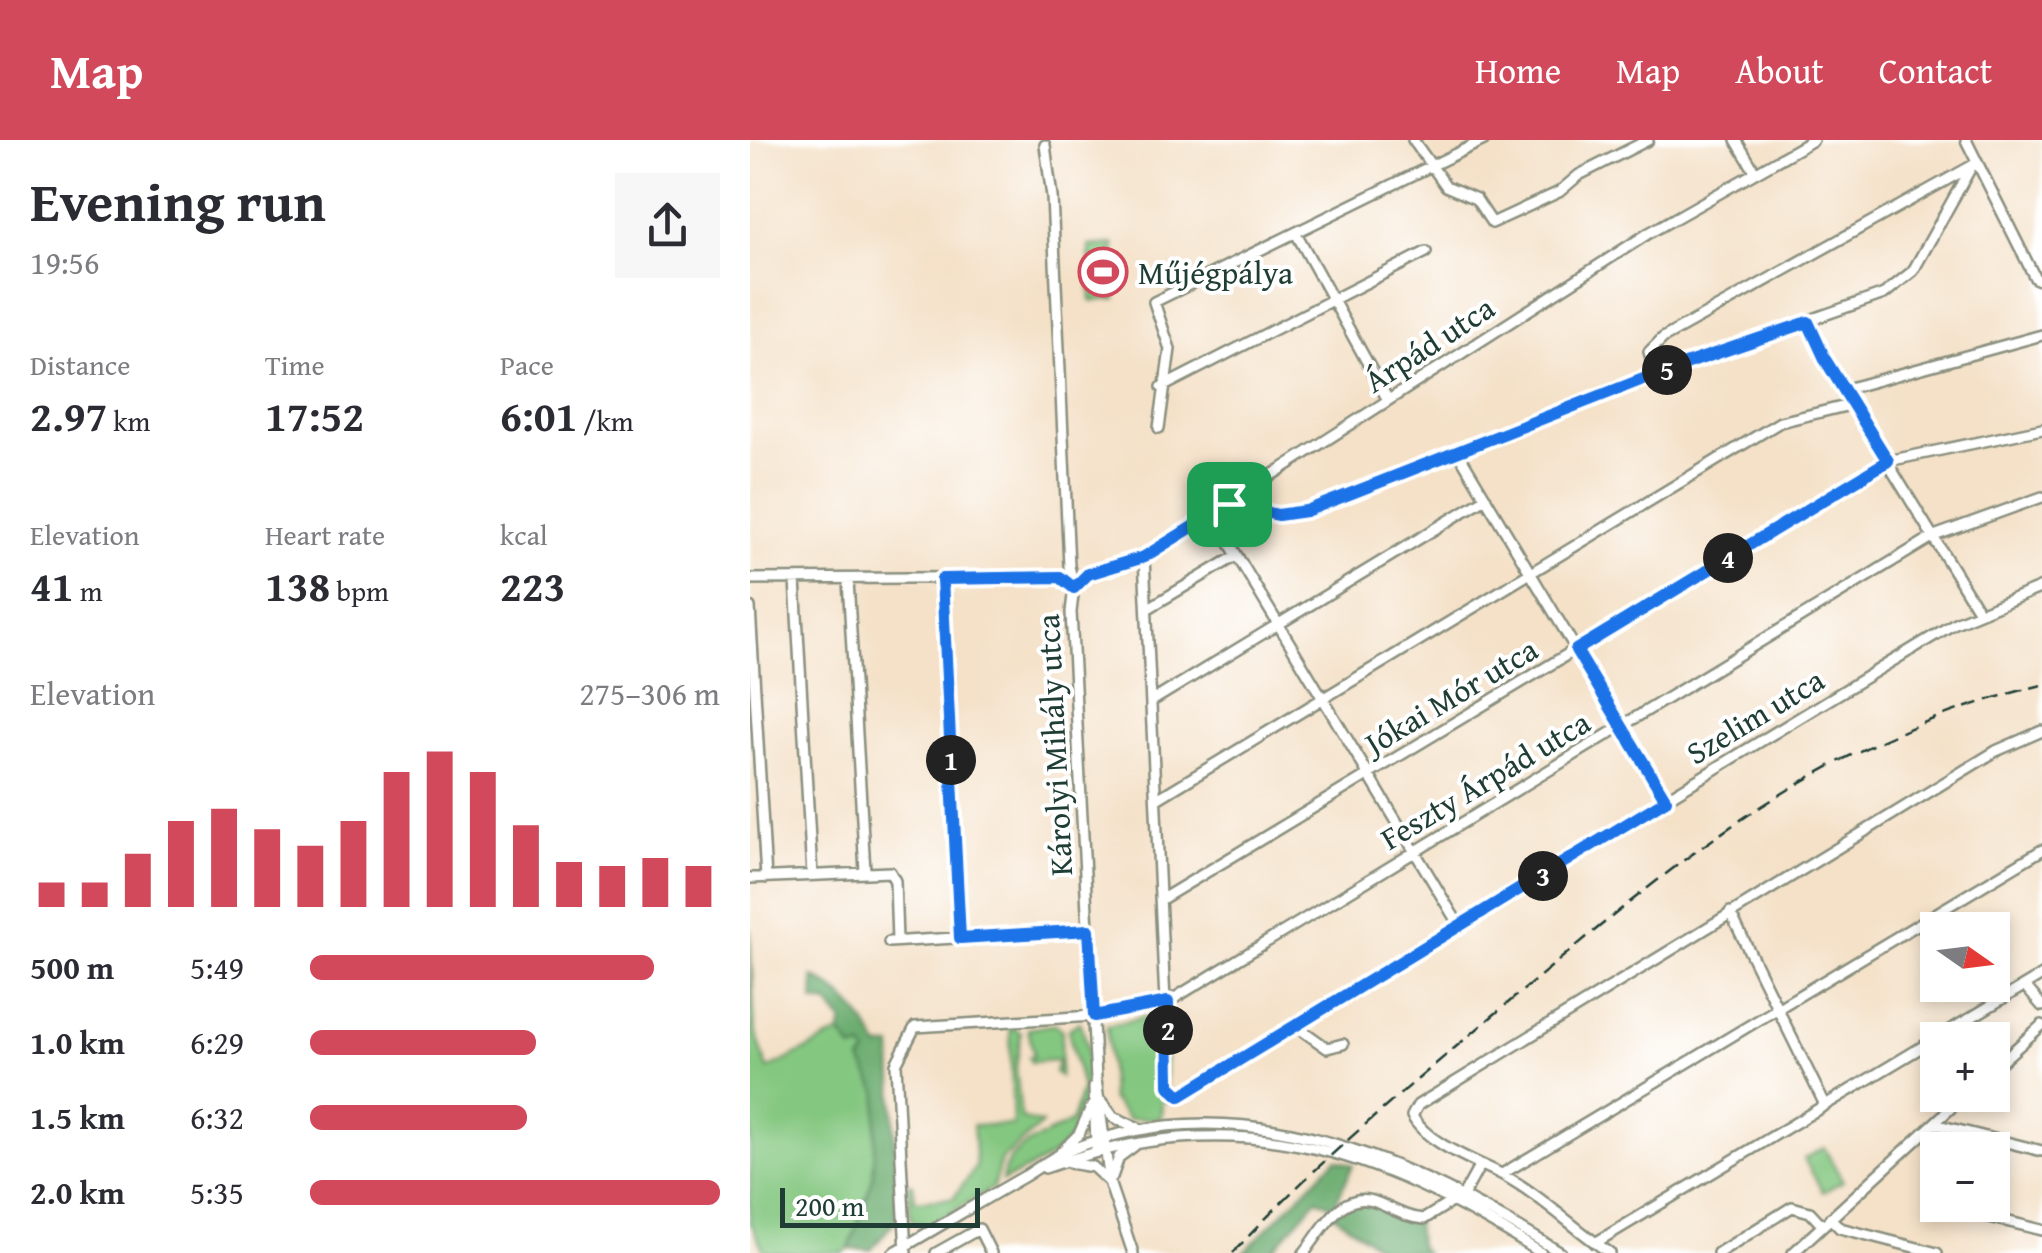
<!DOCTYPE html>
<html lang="en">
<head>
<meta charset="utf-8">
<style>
  :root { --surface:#fff; --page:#f7f7f7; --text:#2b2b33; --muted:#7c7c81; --accent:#d1495b }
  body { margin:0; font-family:"Gentium Book Plus",serif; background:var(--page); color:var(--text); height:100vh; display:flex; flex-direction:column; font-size:38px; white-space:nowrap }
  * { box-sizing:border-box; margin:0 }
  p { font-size:32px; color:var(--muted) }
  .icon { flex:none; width:55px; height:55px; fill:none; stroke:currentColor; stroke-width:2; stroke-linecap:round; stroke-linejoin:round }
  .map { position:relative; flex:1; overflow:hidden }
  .panel { display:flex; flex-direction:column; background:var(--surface); width:750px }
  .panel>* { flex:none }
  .needle { width:65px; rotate:104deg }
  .controls { position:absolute; left:1170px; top:772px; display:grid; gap:20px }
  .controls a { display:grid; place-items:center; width:90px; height:90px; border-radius:0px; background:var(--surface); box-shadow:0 5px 15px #0003; font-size:50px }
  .scale { position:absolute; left:30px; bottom:25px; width:200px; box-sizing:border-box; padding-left:10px; border:5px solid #1f3d34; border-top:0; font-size:28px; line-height:35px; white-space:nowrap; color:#1f3d34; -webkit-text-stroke:8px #fff; paint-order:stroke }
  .pin { position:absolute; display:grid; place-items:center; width:85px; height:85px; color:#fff; margin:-42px; border-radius:20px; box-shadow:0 5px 15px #0006 }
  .km { position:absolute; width:50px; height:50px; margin:-25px; border-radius:50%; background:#222; color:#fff; font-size:28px; line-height:50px; text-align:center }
  .round { display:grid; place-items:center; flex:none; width:105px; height:105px; border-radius:0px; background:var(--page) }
  .head { display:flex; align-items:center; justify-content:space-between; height:170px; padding:0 30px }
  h1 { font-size:55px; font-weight:800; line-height:75px }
  .stats { display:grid; grid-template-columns:repeat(3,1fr); gap:15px; height:170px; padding:10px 30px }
  .stats div { display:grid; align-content:center }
  .stats b { font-size:42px; font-weight:800 }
  .stats small { font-size:28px; font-weight:400 }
  .stats p { font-size:28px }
  .chart { height:280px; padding:20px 30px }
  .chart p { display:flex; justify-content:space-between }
  .chart svg { width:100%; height:180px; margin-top:10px; stroke:var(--accent); stroke-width:6 }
  ul { padding:0 30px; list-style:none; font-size:32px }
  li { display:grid; grid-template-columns:160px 120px 1fr; align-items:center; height:75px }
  li i { height:25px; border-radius:12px; background:var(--accent) }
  header { display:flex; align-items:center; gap:60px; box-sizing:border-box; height:140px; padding:0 50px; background:var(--accent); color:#fff }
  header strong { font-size:48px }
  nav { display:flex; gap:55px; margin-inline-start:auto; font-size:35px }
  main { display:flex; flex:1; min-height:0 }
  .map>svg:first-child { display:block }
  .green { fill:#84c780; stroke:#52825a; stroke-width:2.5 }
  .forest { fill:#6bac6e; stroke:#457451; stroke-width:2.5 }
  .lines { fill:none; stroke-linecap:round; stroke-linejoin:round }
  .minor-casing { stroke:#8a8f7e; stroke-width:14 }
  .minor { stroke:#fff; stroke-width:9 }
  .rail { stroke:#1f3d34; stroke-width:2.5; stroke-dasharray:15 8; stroke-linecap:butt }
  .route-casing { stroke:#fff; stroke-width:20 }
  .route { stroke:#1a73e8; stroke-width:12 }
  .labels { text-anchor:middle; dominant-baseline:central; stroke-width:8; stroke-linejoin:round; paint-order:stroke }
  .poi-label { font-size:32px; fill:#1f3d34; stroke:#fff; text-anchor:start }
  .street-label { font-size:32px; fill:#1f3d34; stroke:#fff }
</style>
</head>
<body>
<header>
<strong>Map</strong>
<nav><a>Home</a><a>Map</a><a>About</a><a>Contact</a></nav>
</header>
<main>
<section class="panel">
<div class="head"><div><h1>Evening run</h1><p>19:56</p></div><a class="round"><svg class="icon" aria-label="share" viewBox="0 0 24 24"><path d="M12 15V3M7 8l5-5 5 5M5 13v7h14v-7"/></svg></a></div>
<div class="stats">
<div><p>Distance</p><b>2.97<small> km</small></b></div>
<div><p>Time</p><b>17:52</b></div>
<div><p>Pace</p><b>6:01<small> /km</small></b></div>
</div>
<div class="stats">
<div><p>Elevation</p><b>41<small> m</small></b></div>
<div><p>Heart rate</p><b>138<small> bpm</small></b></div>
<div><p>kcal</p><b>223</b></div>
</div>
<div class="chart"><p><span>Elevation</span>275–306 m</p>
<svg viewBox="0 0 160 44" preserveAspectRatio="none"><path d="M5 44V38M15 44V38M25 44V31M35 44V23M45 44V20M55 44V25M65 44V29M75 44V23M85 44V11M95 44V6M105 44V11M115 44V24M125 44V33M135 44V34M145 44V32M155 44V34"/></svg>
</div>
<ul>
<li><b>500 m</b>5:49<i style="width:84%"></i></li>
<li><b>1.0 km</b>6:29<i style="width:55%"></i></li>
<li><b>1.5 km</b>6:32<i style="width:53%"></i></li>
<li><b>2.0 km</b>5:35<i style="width:100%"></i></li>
</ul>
</section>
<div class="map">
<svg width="1292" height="1113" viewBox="0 0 1292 1113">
  <rect width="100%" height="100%" fill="#fff"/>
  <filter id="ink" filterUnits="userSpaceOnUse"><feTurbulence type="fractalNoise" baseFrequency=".01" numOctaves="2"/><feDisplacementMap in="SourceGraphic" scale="20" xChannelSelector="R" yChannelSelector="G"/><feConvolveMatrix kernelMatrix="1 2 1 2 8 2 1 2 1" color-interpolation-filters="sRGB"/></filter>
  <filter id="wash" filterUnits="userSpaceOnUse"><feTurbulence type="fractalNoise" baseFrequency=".0048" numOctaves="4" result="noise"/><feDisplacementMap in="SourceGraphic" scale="40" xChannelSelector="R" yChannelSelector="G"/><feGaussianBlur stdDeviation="2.25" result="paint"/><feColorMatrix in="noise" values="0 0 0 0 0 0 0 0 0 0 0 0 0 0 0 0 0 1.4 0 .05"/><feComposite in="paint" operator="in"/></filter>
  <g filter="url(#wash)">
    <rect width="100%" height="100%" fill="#f4e1c8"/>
    <path class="green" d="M364,104L366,159L341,161L339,106Z
      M0,789L5,890L18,929L90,893L103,909L113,908L118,914L112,922C117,932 127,945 128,956C131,993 123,1089 94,1113H15L0,1082Z
      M408,874L410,893H415L416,959L412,960L411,978L378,979L361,959L357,886Z
      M329,882C338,899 339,915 338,935C333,1003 313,1014 252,1041C256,1003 297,998 322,981L332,948L318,890Z
      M306,884L312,891L310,936L305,932L309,920L281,922L279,917L284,916L278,889Z
      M260,885L271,893L266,928L271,978L292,984L251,1020L243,1048L176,1087L161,1080L158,1044H163L165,1061L203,1058L226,1027L223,985H263Z
      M1074,1008L1093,1041L1073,1052L1054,1019Z"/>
    <path class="forest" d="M63,837C91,849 117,879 128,907H142L147,1078L121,1110L99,1109L123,1038L128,953L111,921L117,914L113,908L103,910L90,893L93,882L78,864L64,861Z
      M586,1019L603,1025L584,1067L567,1059L520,1113H493Z
      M606,1059L666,1078L668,1105L675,1113H636L583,1074Z"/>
  </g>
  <g filter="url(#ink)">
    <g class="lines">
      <g class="minor-casing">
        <path id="minor" d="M663,0L696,46L726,59L742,83L809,52L829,35L898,0
          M986,0L1004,30
          M1216,0L1285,138L1292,141
          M295,5L302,57L319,426L324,447L321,472L346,939L360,1043
          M546,93L638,260
          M1058,182L1075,221L1228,470
          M906,234L899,212L913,198L1227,23
          M412,247L676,112
          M1096,249L1292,195
          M409,288L420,209L404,162L734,0
          M708,312L916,660
          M479,363L528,375L557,371L906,234L1134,154L1163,131L1220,29
          M462,374L710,787
          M394,417L419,946L426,957L1205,483L1292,447
          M0,439L310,437L322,445
          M191,439L209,798
          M45,440L62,735
          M98,440L115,731
          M324,447L337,435L394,417L899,93L1063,0
          M0,467L16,738
          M397,469L486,416
          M402,561L736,358
          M407,659L1030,282L1104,264
          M0,738L140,732L145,741L147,801
          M412,759L1138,321L1292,289
          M980,772L1074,963
          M139,802L339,790
          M1275,846L1292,866
          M546,886L577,908L593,904
          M1242,930L1292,885
          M344,947L346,1006
          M352,962L363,977L391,989
          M1184,984L1292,1011
          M311,1012L329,994L341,967
          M320,1023L343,1027L358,1041
          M295,1028C486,961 626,1007 791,1113
          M752,1034L1292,710
          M362,1037L369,1017L384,1006
          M358,1039L383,1113
          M1231,1075L1292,1090
          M1080,1078L1090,1088L1187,1113
          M845,1103L1292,835
          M143,1113C187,1088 231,1061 275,1036C288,1028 301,1018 315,1012C489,939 663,1021 811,1113
          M156,1113L146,924L165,887L359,875L418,862L1184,396L1292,357
          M186,1113L229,1089L241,1113
          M554,1113C573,1090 592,1047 628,1063C643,1069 657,1078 674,1079L714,1054L729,1027
          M860,1113C824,1089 791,1055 753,1035C726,1021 677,1004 662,976L668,965L1246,611L1292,591
          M968,1113L1042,1067L1060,1072L1072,1085
          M1043,1113L1215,955"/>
      </g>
      <use href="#minor" class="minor"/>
      <path class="rail" d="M483,1113C563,1025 655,950 746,873C924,724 1059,603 1292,545"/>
    </g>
  </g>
  <g class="lines" filter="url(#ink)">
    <g class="route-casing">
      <path id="route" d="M1058,182L1076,221L1138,321L826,510L916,660L430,956L419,946L418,862L344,876L339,790L210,798L192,439L310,437L324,448L338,434L394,417L479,364L528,375L556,371L906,234Z"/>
    </g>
    <use href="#route" class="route"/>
  </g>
  <defs>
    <g id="stadium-ring" transform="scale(2.5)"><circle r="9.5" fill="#fff" stroke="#d1495b" stroke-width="1.5"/><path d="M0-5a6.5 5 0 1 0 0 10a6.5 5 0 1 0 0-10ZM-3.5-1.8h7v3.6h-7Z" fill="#d1495b"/></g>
  </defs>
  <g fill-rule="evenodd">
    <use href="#stadium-ring" x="353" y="132"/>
  </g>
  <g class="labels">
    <g class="poi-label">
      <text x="388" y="132">Műjégpálya</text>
    </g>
    <g class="street-label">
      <text transform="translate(679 204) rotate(-33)">Árpád utca</text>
      <text transform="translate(701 556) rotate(-31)">Jókai Mór utca</text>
      <text transform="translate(1005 576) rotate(-31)">Szelim utca</text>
      <text transform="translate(304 605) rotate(-93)">Károlyi Mihály utca</text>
      <text transform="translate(735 640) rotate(-31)">Feszty Árpád utca</text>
    </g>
  </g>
</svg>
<div class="controls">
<a><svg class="needle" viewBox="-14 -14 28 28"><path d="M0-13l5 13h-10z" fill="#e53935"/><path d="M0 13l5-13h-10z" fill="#7c7c81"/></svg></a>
<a>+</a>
<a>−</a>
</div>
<div class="scale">200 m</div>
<div class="pin" style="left:479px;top:364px;background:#1e9e55"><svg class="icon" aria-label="arrive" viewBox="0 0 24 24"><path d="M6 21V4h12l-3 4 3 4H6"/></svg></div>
<b class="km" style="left:201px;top:620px">1</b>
<b class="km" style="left:418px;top:890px">2</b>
<b class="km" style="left:793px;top:736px">3</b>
<b class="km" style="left:978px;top:418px">4</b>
<b class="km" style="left:917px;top:230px">5</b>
</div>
</main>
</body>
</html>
